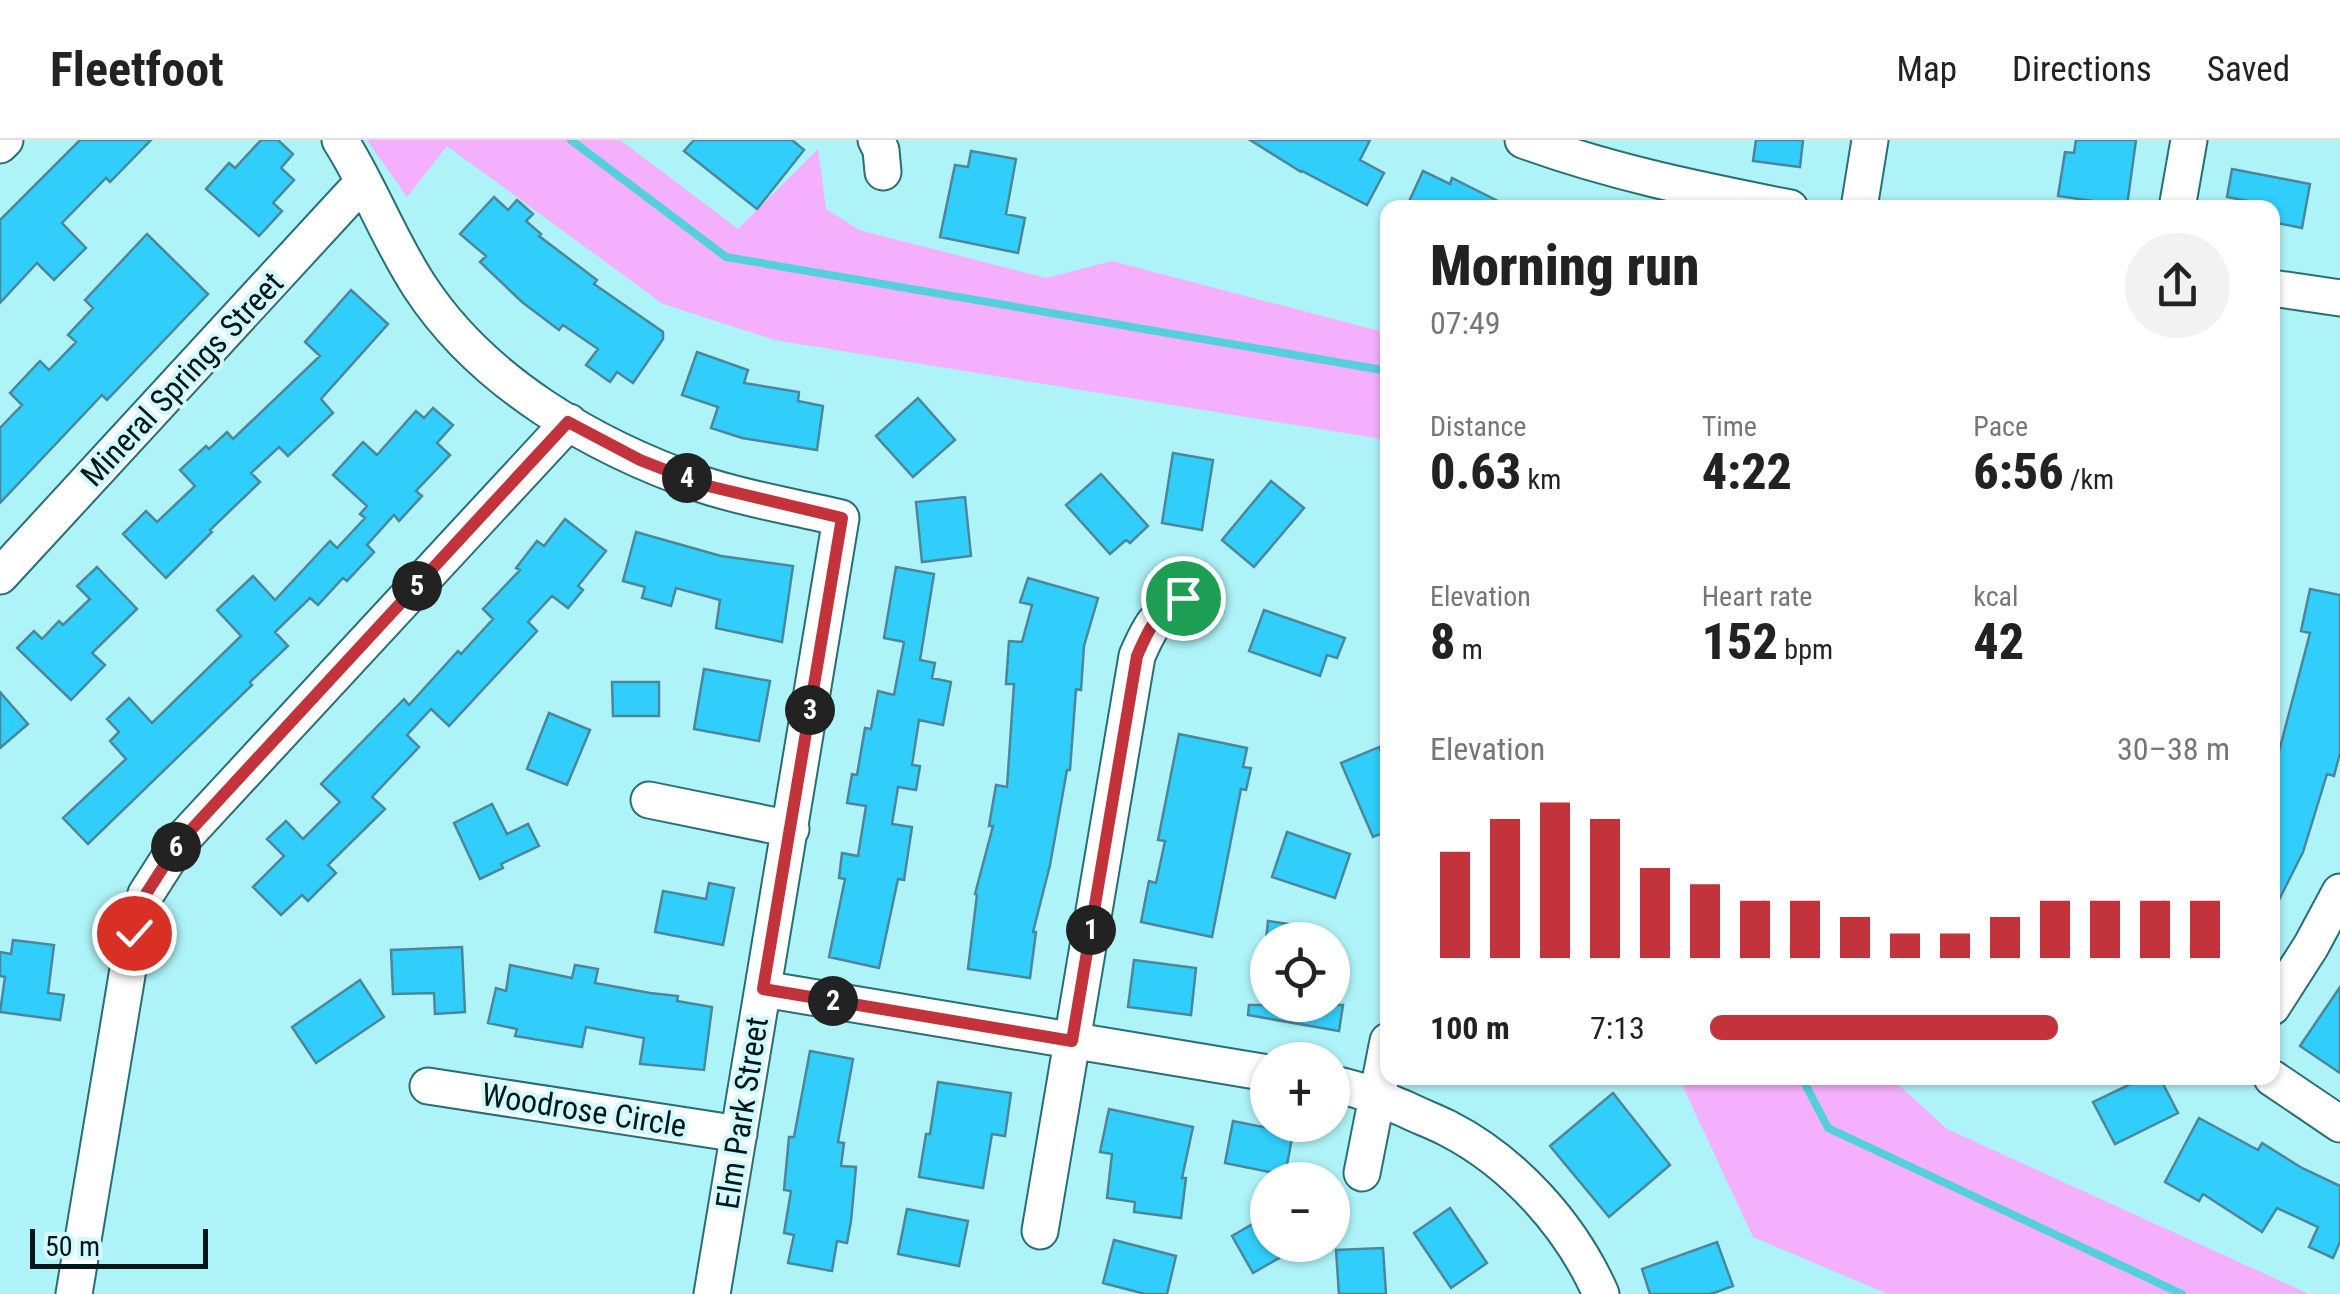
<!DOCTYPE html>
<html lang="en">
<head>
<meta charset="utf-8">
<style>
  :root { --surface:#fff; --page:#f2f2f2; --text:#222; --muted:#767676; --line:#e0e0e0; --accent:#c3333b }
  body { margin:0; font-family:"Roboto Condensed",sans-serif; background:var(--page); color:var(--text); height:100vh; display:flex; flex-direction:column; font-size:38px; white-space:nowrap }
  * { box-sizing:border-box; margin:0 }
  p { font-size:32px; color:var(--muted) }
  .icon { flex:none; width:55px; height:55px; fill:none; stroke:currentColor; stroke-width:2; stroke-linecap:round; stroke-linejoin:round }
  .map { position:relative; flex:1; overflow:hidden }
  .details { position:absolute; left:1380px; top:60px; width:900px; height:885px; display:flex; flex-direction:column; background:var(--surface); border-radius:20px; box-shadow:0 2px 8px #0004 }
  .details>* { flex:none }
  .fabs { position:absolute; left:1250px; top:782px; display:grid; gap:20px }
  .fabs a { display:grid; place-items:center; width:100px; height:100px; border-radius:50%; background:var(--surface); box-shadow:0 2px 8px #0004; font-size:50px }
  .scale { position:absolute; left:30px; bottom:25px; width:178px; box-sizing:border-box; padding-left:10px; border:5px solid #001618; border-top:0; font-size:28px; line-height:35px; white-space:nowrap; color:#001618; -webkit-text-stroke:8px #d2fafe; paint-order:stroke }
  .pin { position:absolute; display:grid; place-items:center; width:85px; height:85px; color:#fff; margin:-42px; border:5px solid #fff; border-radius:50%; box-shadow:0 2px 10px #0007 }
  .km { position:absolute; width:50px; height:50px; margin:-25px; border-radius:50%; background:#222; color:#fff; font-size:28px; line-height:50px; text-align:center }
  .round { display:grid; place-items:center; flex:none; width:105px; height:105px; border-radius:52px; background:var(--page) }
  .headline { display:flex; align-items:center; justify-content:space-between; height:170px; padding:0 50px }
  h1 { font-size:55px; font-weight:800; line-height:75px }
  .figures { display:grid; grid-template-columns:repeat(3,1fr); gap:15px; height:170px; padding:10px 50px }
  .figures div { display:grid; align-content:center }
  .figures b { font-size:50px; font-weight:800 }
  .figures small { font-size:28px; font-weight:400 }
  .figures p { font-size:28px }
  .chart { height:280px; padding:20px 50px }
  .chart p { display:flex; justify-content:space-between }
  .chart svg { width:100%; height:180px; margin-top:10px; stroke:var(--accent); stroke-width:6 }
  ul { padding:0 50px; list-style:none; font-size:32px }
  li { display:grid; grid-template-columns:160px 120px 1fr; align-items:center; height:75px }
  li i { height:25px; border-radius:12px; background:var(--accent) }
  header { display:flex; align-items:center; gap:60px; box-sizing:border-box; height:140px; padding:0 50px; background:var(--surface); border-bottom:2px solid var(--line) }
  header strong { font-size:48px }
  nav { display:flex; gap:55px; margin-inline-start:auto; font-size:35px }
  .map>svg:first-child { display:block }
  .green { fill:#f4b0fd }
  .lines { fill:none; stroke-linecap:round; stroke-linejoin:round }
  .stream { stroke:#54d0da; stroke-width:8 }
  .building { fill:#32cefb; stroke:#4c869b; stroke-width:2.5 }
  .minor-casing { stroke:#296e74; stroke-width:39 }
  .minor { stroke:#fff; stroke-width:35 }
  .route-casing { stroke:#fff; stroke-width:20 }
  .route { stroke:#c3333b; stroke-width:12 }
  .labels { text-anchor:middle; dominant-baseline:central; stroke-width:8; stroke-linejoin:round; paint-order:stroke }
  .street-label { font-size:32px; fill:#001618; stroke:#d2fafe }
</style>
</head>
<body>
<header>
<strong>Fleetfoot</strong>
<nav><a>Map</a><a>Directions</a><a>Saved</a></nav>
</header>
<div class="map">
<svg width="2340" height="1154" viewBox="0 0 2340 1154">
  <rect width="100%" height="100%" fill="#aef3f8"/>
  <path class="green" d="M367,0H620L738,89L818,9L826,69L859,90L1046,138L1112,121L1387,193V312L1381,299L775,200L663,164L447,6L407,57Z
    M1679,938H1891L1947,989L2309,1154H1888L1753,1097Z"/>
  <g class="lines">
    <path class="stream" d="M571,0L726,117L1388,231
      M1802,938L1828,988L2182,1154"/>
  </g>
  <path class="building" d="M80,0H151L110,42L106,38L62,83L86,108L54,140L37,123L0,163V80Z
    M261,0H278L293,14L281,28L294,40L273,63L282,71L259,96L206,49L229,23L235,28Z
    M694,0H792L804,10L757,69L684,11Z
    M1250,0H1370L1360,20L1384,33L1367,65L1302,31L1301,32Z
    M1756,0H1803L1800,27L1753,21Z
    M2076,0H2136L2127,66L2058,56L2065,12L2074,13Z
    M971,11L1016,19L1006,74L1025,78L1018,113L940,97L955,25L968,27Z
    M2232,29L2310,44L2302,88L2272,82V68H2247L2248,61L2227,57Z
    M1423,31L1450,44L1452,38L1512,68H1406Z
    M494,57L508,70L517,60L533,74L526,81L541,94L539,96L597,140L594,144L663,192V199L633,243L617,232L610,242L586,225L598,209L563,185L559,190L522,162L480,122L486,116L460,94Z
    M147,94L208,154L107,260L102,255L0,363V288L22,265L10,253L40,221L49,230L76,202L68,195L93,168L85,160Z
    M351,150L388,184L321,259L333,273L288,316L279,307L251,333L260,342L210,390L212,392L166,438L123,394L146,371L157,382L195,346L180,330L206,306L209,309L227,292L233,299L320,216L305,202Z
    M697,212L748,230L744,243L799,252L798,261L823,266L817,310L742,298L711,288L718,267L682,255Z
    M918,258L955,300L913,337L876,296Z
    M433,268L453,285L437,303L450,315L416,351L422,356L399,381L394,375L367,405L374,412L347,441L343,438L318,465L310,458L275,492L288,506L250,542L252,545L88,704L63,678L126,619L110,601L119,592L107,579L129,558L152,583L241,496L217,470L253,436L275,460L330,401L337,408L365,378L360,374L367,366L333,335L363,302L377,315L416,271L424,278Z
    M1173,313L1213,320L1202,390L1162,383Z
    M1101,334L1148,386L1130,403L1126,400L1110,414L1066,365Z
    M1271,341L1304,368L1254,427L1222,400Z
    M965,357L971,416L922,422L916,362Z
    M565,379L606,411L578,446L583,450L568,468L552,456L528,482L537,491L449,586L431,569L407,595L419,607L372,657L385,669L328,725L336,733L308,761L302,755L281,775L253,747L284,716L267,699L286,681L303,699L340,662L321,644L404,559L409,565L458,511L461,514L493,479L483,469L520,430L516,428L537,401L544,406Z
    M636,392L721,416L793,426L782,502L716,488L720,460L676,448L671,466L642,458L645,447L623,441Z
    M97,427L137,469L92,513L105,525L71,560L17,508L34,491L42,499L59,481L63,485L90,459L77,446Z
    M896,427L934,434L920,520L935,523L932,538L951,542L943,585L919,580L912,625L920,626L916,650L898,647L892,684L912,687L904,740L898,739L879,828L829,817L845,739L839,738L842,713L858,716L866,666L847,663L852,634L857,635L865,588L871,589L878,551L894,555L904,502L884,498Z
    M1028,438L1098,458L1084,506L1081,550L1076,549L1070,630H1067L1050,725L1033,792H1036L1030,838L968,829L977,755L975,754L993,686H989L996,645L1007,647L1014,544H1006L1009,501L1022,502L1032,465L1020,462Z
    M2310,449L2340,455V613L2334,636L2327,634L2303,712L2272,774V638L2310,493L2301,491Z
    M1264,470L1345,498L1337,518L1327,515L1320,536L1249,511Z
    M704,529L770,541L759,601L694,589Z
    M612,542H659V576H613Z
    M0,552L28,584L0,608Z
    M549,573L590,590L567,645L527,629Z
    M1179,594L1247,608L1243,627L1251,628L1246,650L1241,649L1212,797L1141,782L1149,741L1156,743L1165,701L1158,700Z
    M1379,607L1388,626V691L1373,697L1341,623Z
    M492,664L507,694L528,684L539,706L501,724L503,728L480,739L454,683Z
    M1287,692L1350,714L1335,758L1272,737Z
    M709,743L734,748L723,805L655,792L663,751L706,759Z
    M1268,781L1322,789V800H1266Z
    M13,800L54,805L48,853L64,855L60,880L0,872L5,837L0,836V812L11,814Z
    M462,807L465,872L435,874L434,853L393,854L391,810Z
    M1134,820L1196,828L1191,875L1128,867Z
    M510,825L572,838L575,825L598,829L595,843L650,853L678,856L677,861L712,867L704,930L640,924L644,898L586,887L582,907L515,896L517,889L488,883L496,848L506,851Z
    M360,840L384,877L316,923L292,887Z
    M2340,847V933L2300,906Z
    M1249,865H1343L1339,891L1248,875Z
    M810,911L853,919L838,1002L844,1003L841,1026L856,1027L851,1081L847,1103L837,1101L832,1131L788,1123L794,1095L784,1093L791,1051L784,1050L789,997H794Z
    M2143,938H2160L2178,973L2115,1004L2093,962Z
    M938,942L1011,953L1005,996L992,994L983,1048L919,1037L926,994H930Z
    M1613,953L1670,1025L1609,1077L1550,1006Z
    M1109,969L1193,987L1182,1038H1186L1181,1078L1134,1072L1135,1062L1107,1058L1112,1014L1100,1012Z
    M2199,978L2258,1010L2262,1003L2302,1028L2340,1046V1102L2333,1118L2309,1107L2318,1087L2277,1068L2262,1092L2203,1054L2199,1061L2165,1042Z
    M1233,981L1293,993L1285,1035L1225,1023Z
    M1450,1068L1487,1123L1451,1148L1414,1093Z
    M907,1069L968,1081L959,1126L898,1114Z
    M1268,1075V1105H1302L1253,1133L1232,1096Z
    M1114,1100L1176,1116L1167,1154H1145L1103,1143Z
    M1717,1102L1733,1146L1711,1154H1650L1642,1129Z
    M1383,1108L1386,1154H1339L1336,1110Z"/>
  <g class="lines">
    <g class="minor-casing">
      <path id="minor" d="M340,0C370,47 389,100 420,147C483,243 594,307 701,344C744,359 796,367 841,378L712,1154
        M876,0L881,10L883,32
        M1523,0C1610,32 1699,50 1790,68
        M0,5L5,0
        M1859,68L1870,0
        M2177,68L2189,0
        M2272,148L2340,158
        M0,436L363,42
        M649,660L791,689
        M763,849L1268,933
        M2272,867L2311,806L2340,752
        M2272,938L2340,984
        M1332,944C1358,948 1381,959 1405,969C1419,976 1433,981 1447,988C1514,1022 1571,1086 1601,1154
        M428,946L739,994
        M1362,1033L1388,901
        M1040,1091L1137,516C1150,486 1155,477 1183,458
        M74,1154L134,793L146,754L178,704L569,282"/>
    </g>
    <use href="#minor" class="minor"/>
  </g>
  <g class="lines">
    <g class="route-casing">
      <path id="route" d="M134,793L146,754L178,704L568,282L640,320L704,345L842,378L763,849L1072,901L1137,516C1150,486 1154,477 1183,458"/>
    </g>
    <use href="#route" class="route"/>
  </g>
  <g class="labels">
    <g class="street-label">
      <text transform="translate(182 239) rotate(-47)">Mineral Springs Street</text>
      <text transform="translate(584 970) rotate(9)">Woodrose Circle</text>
      <text transform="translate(742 973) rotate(-81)">Elm Park Street</text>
    </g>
  </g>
</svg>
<div class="fabs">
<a><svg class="icon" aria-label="locate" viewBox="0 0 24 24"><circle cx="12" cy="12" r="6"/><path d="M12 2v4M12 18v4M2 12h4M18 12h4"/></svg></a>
<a>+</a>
<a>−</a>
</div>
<div class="scale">50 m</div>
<div class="pin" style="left:1183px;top:458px;background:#1e9e55"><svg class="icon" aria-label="arrive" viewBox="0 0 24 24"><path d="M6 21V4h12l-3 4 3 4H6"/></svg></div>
<div class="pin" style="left:134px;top:793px;background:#d93025"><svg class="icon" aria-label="check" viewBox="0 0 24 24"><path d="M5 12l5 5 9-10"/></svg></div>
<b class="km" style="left:1091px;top:790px">1</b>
<b class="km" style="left:833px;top:861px">2</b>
<b class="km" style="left:810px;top:570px">3</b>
<b class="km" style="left:687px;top:338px">4</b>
<b class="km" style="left:417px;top:446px">5</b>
<b class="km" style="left:176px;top:707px">6</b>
<section class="details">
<div class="headline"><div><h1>Morning run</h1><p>07:49</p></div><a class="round"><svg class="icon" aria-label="share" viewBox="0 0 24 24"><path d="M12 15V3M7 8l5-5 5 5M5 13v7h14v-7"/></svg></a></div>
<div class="figures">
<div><p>Distance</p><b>0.63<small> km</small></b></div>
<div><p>Time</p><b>4:22</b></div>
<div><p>Pace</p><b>6:56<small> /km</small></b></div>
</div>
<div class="figures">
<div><p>Elevation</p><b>8<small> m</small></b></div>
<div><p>Heart rate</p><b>152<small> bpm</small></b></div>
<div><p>kcal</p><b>42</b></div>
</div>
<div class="chart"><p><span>Elevation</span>30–38 m</p>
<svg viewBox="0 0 160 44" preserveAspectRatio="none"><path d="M5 44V18M15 44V10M25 44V6M35 44V10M45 44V22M55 44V26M65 44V30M75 44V30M85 44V34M95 44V38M105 44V38M115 44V34M125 44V30M135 44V30M145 44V30M155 44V30"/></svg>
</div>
<ul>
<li><b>100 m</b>7:13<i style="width:67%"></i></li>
</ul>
</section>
</div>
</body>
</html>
